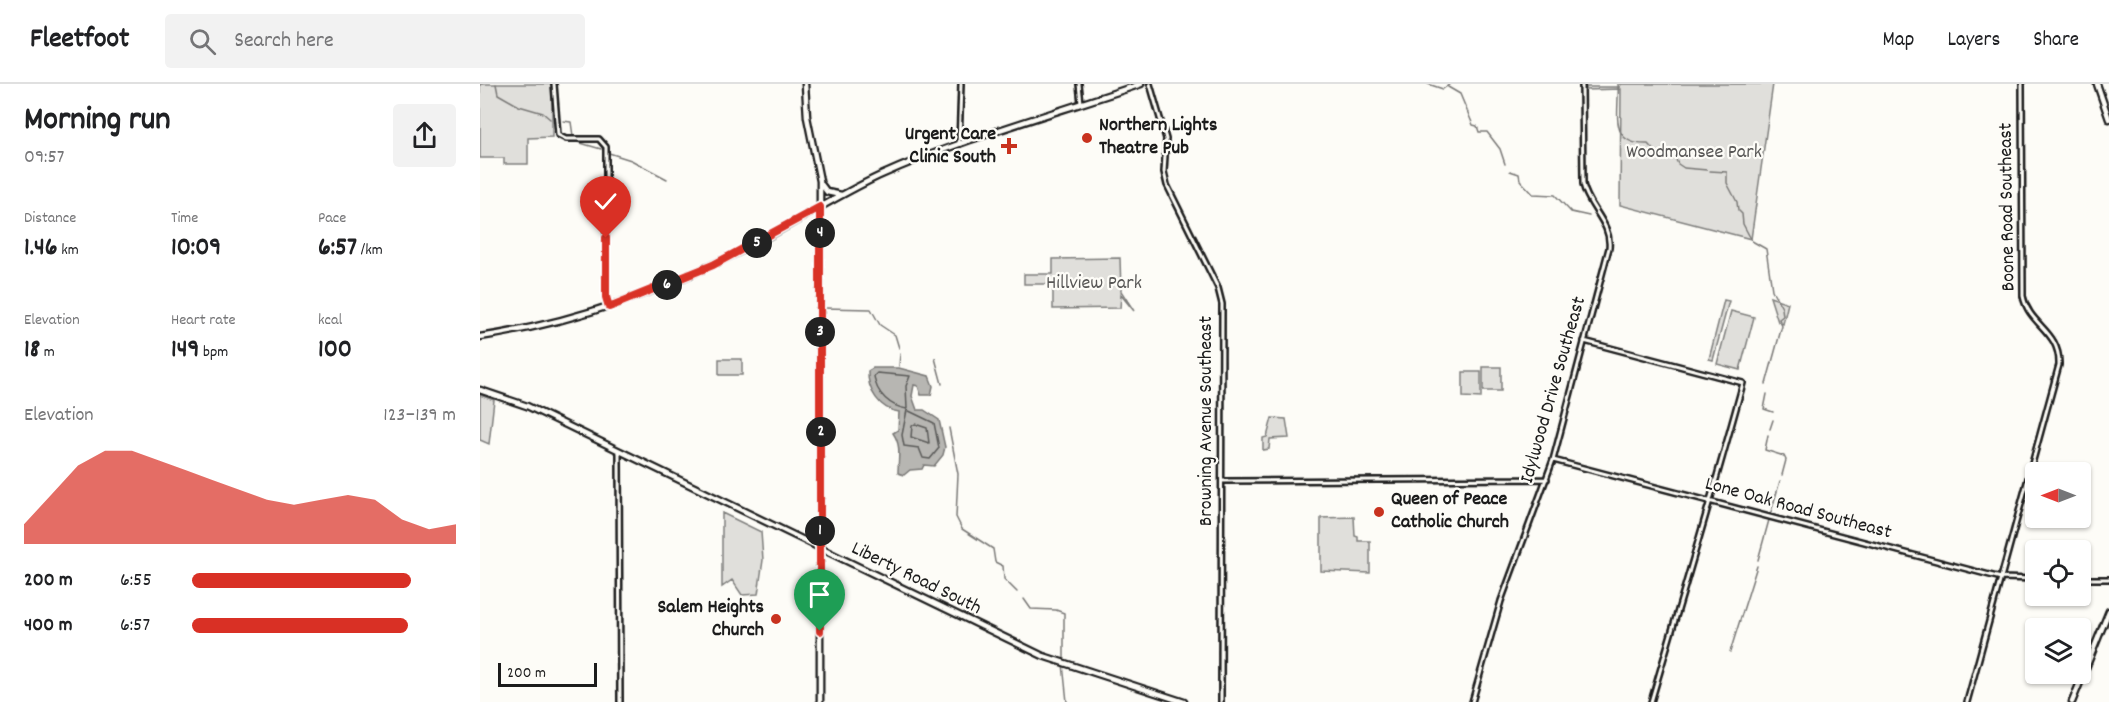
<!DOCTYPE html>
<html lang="en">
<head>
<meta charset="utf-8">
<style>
  :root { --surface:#fff; --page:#f2f2f2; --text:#202124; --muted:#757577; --line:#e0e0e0; --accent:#d93025 }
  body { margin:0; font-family:Dekko,sans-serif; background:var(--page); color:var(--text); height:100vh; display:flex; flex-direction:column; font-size:22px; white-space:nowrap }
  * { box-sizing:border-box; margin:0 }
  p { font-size:20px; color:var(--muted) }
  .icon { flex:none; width:33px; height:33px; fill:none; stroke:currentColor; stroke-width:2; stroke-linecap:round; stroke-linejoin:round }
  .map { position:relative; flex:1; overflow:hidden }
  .sheet { display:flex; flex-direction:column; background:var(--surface); width:480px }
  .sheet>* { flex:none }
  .needle { width:39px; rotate:270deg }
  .buttons { position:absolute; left:1545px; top:378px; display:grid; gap:12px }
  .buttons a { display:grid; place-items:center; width:66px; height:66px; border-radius:6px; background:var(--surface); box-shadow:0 2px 4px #0004; font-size:30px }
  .scale { position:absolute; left:18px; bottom:15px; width:99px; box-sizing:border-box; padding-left:6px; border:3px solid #1c1c1c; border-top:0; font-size:16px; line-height:21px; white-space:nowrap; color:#1c1c1c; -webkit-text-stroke:4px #fdfcf7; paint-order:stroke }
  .pin { position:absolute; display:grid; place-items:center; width:51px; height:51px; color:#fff; margin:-62px -26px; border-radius:50% 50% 50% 0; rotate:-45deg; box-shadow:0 0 6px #0007 }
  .pin .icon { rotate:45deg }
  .km { position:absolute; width:30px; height:30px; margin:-15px; border-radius:50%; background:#222; color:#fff; font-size:16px; line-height:30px; text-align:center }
  .round { display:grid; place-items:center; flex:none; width:63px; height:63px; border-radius:6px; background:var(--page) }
  .summary { display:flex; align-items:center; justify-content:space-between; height:102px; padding:0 24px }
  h1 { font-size:33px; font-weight:700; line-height:45px }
  .stats { display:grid; grid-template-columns:repeat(3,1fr); gap:9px; height:102px; padding:6px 24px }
  .stats div { display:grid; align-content:center }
  .stats b { font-size:26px; font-weight:700 }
  .stats small { font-size:16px; font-weight:400 }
  .stats p { font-size:16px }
  .chart { height:168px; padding:12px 24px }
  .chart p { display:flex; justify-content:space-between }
  .chart svg { width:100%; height:108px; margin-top:6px; fill:var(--accent); opacity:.7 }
  ul { padding:0 24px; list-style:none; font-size:20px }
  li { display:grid; grid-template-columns:96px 72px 1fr; align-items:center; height:45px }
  li i { height:15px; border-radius:8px; background:var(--accent) }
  header { display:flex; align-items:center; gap:36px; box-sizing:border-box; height:84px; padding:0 30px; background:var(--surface); border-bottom:2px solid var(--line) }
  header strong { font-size:28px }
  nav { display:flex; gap:33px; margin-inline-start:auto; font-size:21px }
  .search { width:420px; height:54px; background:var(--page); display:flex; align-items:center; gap:15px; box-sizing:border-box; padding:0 21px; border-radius:6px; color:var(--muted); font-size:22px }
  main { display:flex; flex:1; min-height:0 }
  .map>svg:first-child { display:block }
  .green { fill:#e0dfdb; stroke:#7e7e7c; stroke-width:1.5 }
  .water { fill:#b7b6b2; stroke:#797876; stroke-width:1.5 }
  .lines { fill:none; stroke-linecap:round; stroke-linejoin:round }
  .shore { stroke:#5a5a58; stroke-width:1.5 }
  .stream { stroke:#797876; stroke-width:1.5 }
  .minor-casing { stroke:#1c1c1c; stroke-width:8 }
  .major-casing { stroke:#1c1c1c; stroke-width:9 }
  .minor { stroke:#fdfcf7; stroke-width:3 }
  .major { stroke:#fdfcf7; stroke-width:4.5 }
  .route-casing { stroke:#fff; stroke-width:12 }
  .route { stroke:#d93025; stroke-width:8 }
  .poi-dot { fill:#c8321e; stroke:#fdfcf7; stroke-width:2 }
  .labels { text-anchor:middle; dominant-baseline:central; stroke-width:4.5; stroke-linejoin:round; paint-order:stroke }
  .poi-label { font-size:20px; font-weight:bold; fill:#1c1c1c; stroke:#fdfcf7; text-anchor:start }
  .park-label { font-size:20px; fill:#575655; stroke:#fdfcf7 }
  .street-label { font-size:20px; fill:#1c1c1c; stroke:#fdfcf7 }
</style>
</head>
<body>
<header>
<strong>Fleetfoot</strong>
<div class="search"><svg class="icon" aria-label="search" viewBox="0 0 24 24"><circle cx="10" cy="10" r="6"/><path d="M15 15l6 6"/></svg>Search here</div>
<nav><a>Map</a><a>Layers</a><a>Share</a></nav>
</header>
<main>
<section class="sheet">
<div class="summary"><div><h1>Morning run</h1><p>09:57</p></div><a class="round"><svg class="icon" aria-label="share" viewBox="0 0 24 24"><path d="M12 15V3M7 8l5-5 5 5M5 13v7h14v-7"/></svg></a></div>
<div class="stats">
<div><p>Distance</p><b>1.46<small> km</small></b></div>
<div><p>Time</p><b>10:09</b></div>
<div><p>Pace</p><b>6:57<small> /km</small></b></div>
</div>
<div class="stats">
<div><p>Elevation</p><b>18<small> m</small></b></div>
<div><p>Heart rate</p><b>149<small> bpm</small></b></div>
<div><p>kcal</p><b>100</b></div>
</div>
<div class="chart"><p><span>Elevation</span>123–139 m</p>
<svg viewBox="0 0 160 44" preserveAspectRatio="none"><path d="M0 44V36L10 24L20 12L30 6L40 6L50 10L60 14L70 18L80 22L90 26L100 28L110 26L120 24L130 26L140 34L150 38L160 36V44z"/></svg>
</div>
<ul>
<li><b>200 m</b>6:55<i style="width:83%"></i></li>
<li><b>400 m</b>6:57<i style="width:82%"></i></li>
</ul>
</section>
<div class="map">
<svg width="1629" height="618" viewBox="0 0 1629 618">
  <rect width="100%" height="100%" fill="#fdfcf7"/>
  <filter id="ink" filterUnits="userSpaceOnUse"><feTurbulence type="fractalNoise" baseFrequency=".0167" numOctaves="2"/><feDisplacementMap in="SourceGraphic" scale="12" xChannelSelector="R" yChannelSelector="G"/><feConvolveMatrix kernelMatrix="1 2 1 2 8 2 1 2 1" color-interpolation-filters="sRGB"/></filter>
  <g filter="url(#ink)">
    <path class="green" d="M0,0H72V53L48,54V80H24V74H0Z
      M1141,0H1293L1271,155L1140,121L1141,5L1106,6V3H1140Z
      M640,174L641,207L654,227L641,211L640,224L573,225V200H544V190H573V175Z
      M1290,213L1308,219L1303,240L1298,238Z
      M1244,216L1249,217L1233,276L1229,275Z
      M1251,227L1274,233L1260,286L1237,280Z
      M239,275H262V291H239Z
      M1003,283H1021V307H1003Z
      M983,288H1001V314L983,313Z
      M0,311L14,316L9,360L0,356Z
      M792,334L806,335L809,354L790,355L789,365L783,366V354L787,353Z
      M242,429L281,448L283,476L278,510L262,511L252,496L242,503Z
      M874,433L875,452L878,453V457H890V489L841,487V434Z"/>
    <path class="water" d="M393,284H419L449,292L453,302L451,311H441L438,302L434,301L432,312L437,326H444L459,336L465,363L463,371L454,382L444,381L442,385L430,386L424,391L418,389C418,374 422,362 413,349L418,346L419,328C400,326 387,306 388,287Z"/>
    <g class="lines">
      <path class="shore" d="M397,289L430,292L426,302L427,325C411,323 396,310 394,292Z
        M427,326L454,339L459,364L450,375L443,374L439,364L424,362L422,351Z
        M435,340L447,344L449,359L431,353L432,342Z"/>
      <path class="stream" d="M16,0L18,10L39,22L63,29L70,35
        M948,0L963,5L970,0
        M1138,0C1140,28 1127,61 1168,60L1178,71L1193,70L1198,80L1204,84L1227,86
        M968,3L980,10L993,41L997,42L999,48H1007L1020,65L1025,80
        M83,37L91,38L93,52
        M97,58L121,65
        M129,69L151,76L187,95
        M1030,87L1039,90L1040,96L1053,110L1075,111L1091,128L1109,132
        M1230,87L1247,88V99L1257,118L1258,126L1262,130L1263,140L1272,157L1286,165L1292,206L1302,224L1303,232L1299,235L1302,242L1286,300
        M343,224L391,225L400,241L415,251L419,264
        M455,274L462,300
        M419,282L420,270
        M1287,310L1284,325L1293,328
        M469,344L478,390L476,433L482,445L513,465L515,478L523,482L524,495L537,508
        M1290,345L1293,336
        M1288,351L1285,366L1304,372L1306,376L1302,391
        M1291,428L1300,397
        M1278,476L1289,436
        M544,515L551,525L576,526L584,529V576
        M1250,568L1277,482
        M583,580L587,618"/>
      <g class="minor-casing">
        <path id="minor" d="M74,0L78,51L86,55H119L126,63V213L129,222
          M599,0L601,19
          M670,0L686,55L684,88L687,101L738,204L742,220L741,618
          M479,60L481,0
          M1104,257L1263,299C1234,406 1202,512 1171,618
          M139,367L140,618
          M1073,376L1521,494L1556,495
          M742,397L1067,395
          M1600,495H1629
          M992,618L1021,517L1073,376L1129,164C1132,139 1108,124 1103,100L1102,0
          M1487,618L1579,281C1580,246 1549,242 1543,212L1542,0"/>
      </g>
      <g class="major-casing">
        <path id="major" d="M325,0L327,33L340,97V618
          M1617,0L1629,35
          M341,100L347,108L361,111
          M0,253C92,239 180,208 263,166C309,143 352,114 399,92C483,54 573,30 661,0
          M0,306L47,322L563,572L704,618
          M1592,618L1629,527"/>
      </g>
      <use href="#minor" class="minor"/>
      <use href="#major" class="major"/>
    </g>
  </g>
  <g class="lines" filter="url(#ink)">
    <g class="route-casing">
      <path id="route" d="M126,154V213L129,223L233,181L340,123V547"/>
    </g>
    <use href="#route" class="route"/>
  </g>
  <g class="poi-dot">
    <circle cx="607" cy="54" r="6"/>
    <path d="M526 53h6v6h6v6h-6v6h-6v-6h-6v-6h6z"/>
    <circle cx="899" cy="428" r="6"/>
    <circle cx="296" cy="535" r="6"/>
  </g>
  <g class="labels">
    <g class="poi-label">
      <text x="619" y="42">Northern Lights<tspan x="619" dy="23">Theatre Pub</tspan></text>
      <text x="516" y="51" text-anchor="end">Urgent Care<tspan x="516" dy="23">Clinic South</tspan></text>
      <text x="911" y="416">Queen of Peace<tspan x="911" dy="23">Catholic Church</tspan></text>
      <text x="284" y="524" text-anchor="end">Salem Heights<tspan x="284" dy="23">Church</tspan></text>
    </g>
    <g class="park-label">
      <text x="1214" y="69">Woodmansee Park</text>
      <text x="614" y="200">Hillview Park</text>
    </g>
    <g class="street-label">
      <text transform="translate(1528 123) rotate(-91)">Boone Road Southeast</text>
      <text transform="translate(1074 306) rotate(-74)">Idylwood Drive Southeast</text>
      <text transform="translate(727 337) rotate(-90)">Browning Avenue Southeast</text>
      <text transform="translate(1318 425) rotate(15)">Lone Oak Road Southeast</text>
      <text transform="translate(436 495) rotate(26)">Liberty Road South</text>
    </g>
  </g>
</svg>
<div class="buttons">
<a><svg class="needle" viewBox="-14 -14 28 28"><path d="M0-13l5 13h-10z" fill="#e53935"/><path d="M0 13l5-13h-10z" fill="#757577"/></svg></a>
<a><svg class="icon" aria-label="locate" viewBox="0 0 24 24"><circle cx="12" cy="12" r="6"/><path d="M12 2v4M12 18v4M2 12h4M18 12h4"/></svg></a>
<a><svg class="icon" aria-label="layers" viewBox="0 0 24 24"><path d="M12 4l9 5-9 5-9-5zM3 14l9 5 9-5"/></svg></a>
</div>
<div class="scale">200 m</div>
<div class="pin" style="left:340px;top:547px;background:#1e9e55"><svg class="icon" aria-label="arrive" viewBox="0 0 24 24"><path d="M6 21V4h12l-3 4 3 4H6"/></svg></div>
<div class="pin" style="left:126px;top:154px;background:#d93025"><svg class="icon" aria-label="check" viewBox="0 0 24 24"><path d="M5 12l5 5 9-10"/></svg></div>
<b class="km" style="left:340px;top:447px">1</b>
<b class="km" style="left:341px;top:348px">2</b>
<b class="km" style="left:340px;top:248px">3</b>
<b class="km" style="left:340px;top:149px">4</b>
<b class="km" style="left:277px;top:159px">5</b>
<b class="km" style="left:187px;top:201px">6</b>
</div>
</main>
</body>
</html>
